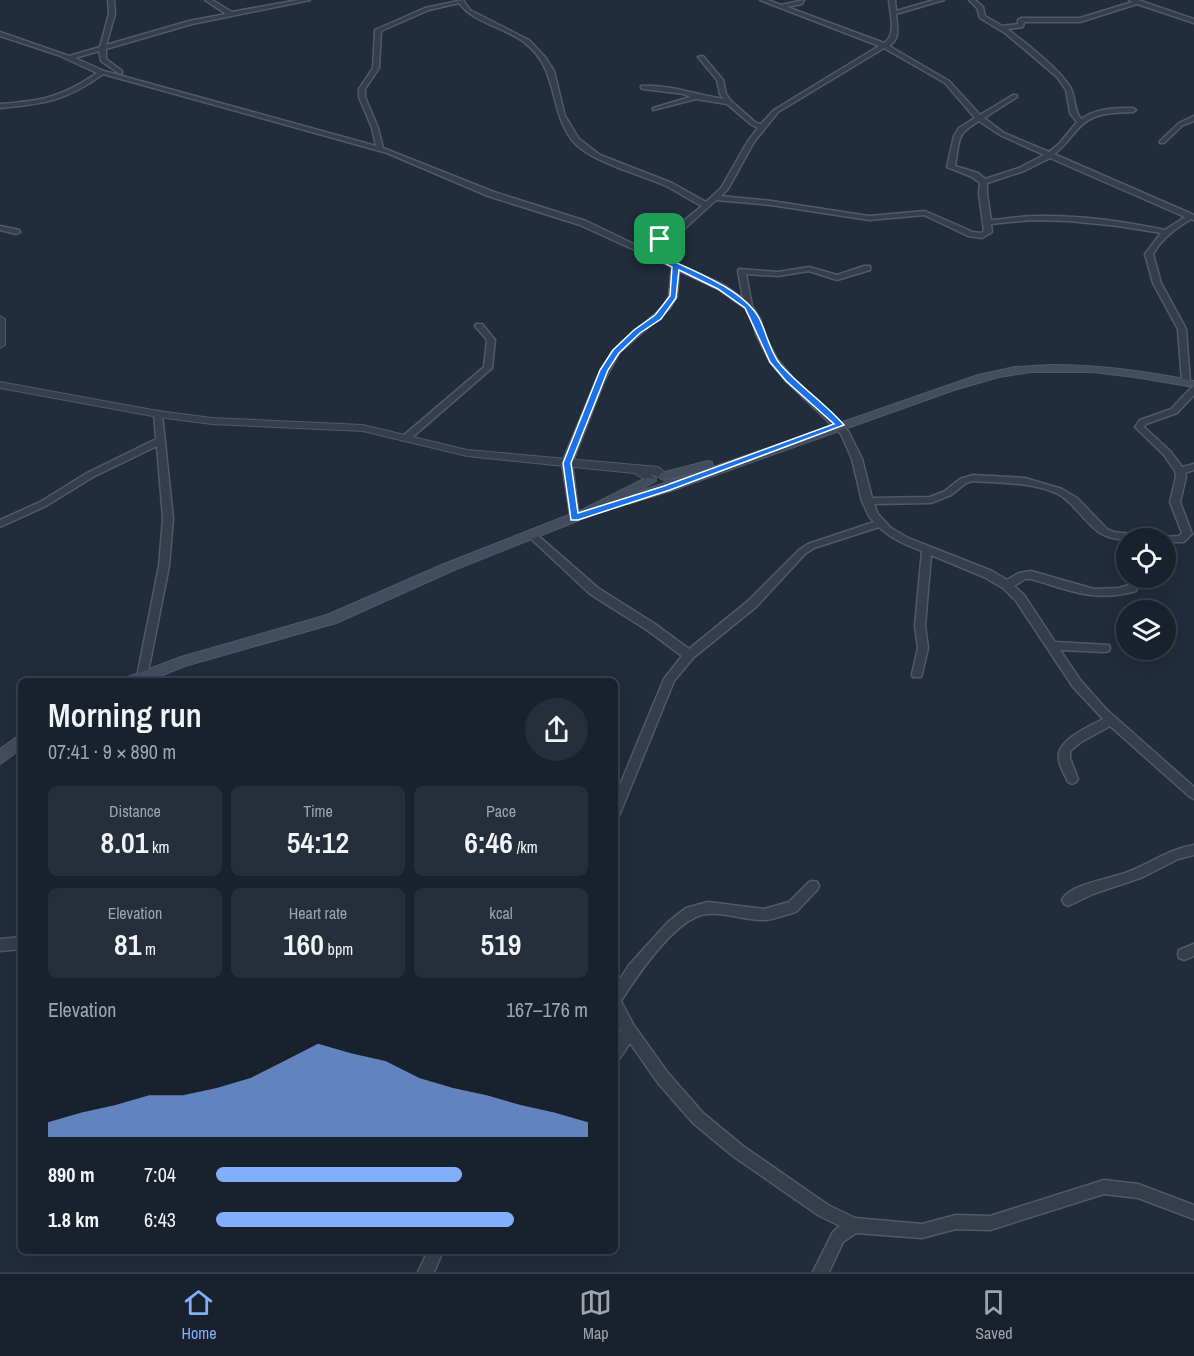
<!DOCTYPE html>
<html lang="en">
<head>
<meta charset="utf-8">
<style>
  :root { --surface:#19212d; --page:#262e39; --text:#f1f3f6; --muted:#9fa3aa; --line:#373e49; --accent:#81affc }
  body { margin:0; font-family:"Archivo Narrow",sans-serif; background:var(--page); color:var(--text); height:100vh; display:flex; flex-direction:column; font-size:22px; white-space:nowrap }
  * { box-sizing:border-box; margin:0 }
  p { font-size:20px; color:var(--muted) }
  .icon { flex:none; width:33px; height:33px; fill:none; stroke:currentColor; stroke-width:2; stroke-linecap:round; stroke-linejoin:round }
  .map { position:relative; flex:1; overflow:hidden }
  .details { position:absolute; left:18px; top:678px; width:600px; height:576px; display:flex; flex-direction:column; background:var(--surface); border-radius:9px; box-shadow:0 6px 24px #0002,0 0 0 2px var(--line) }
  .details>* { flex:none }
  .tools { position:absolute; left:1116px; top:528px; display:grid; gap:12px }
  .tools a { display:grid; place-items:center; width:60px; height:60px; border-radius:50%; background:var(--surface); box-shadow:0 6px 24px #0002,0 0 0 2px var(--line); font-size:30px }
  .pin { position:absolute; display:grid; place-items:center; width:51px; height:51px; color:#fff; margin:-26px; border-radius:12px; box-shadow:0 3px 9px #0006 }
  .round { display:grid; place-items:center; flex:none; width:63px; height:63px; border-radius:32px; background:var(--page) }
  .overview { display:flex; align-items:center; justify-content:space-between; height:102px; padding:0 30px }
  h1 { font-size:33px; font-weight:600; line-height:45px }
  .figures { display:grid; grid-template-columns:repeat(3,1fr); gap:9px; height:102px; padding:6px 30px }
  .figures div { display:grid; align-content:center; border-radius:9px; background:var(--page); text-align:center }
  .figures b { font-size:30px; font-weight:600 }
  .figures small { font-size:16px; font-weight:400 }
  .figures p { font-size:16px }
  .chart { height:168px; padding:12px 30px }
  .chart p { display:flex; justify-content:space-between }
  .chart svg { width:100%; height:108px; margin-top:6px; fill:var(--accent); opacity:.7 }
  ul { padding:0 30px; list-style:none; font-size:20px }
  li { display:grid; grid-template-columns:96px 72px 1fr; align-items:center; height:45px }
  li i { height:15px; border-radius:8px; background:var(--accent) }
  .tab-bar { display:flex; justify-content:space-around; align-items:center; height:84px; border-top:2px solid var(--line); background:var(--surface); font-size:16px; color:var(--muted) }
  .tab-bar a { display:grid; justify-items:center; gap:3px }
  .tab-bar .on { color:var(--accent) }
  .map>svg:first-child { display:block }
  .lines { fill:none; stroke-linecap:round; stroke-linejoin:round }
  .minor-casing { stroke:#515967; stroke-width:3 }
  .tertiary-casing { stroke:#515967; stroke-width:2 }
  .secondary-casing { stroke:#515967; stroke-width:2 }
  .minor { fill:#353f4c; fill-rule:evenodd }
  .tertiary { fill:#353f4c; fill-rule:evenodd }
  .secondary { fill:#434d60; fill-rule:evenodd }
  .route { fill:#1a73e8; stroke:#fff; stroke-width:1.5; fill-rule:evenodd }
</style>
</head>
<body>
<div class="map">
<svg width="1194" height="1272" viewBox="0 0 1194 1272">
  <rect width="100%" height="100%" fill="#212c3c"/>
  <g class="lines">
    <g class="minor-casing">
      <path id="minor" d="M108,0H114L115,14L106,45L189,21L226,14L205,0H212L232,12L298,0H310L192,24L106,49V59L122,71V73L120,74L101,61L99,51L75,58L104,71L376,146L372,128L359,97V89L373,68L375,30L425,8L463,0L470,10L529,40L545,57L554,71L565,116L579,139L600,155L672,183L706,202L721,188L748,141L758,128L752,125L727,104L696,99L653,110V108L690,97L684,94L643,89L641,88V86C669,84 696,95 724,99L720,94L717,80L698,57L703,56L723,80L726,94L731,101L756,123L761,124L774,110L879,46L760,0H768L781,5L804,0L802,4L787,7L884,43C897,35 890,14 889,0H895L896,11L934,0H944L896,14C897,26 901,38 889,46L949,81L980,115L1013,95H1017V97L984,118L1004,133L1049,152L1059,144L1077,122L1070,113L1066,90L1057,77L1005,33L980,18L977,8L969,0H975L983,7L985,16L1002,26L1018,24V20L1021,18H1080L1132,2L1129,0H1138L1194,19V23L1137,4L1080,22H1024L1023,27L1007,29C1024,41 1060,70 1070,87C1076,97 1073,109 1081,119C1096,108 1115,108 1133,108L1136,110L1133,112C1111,113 1092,112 1077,130C1069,139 1064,147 1054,154L1194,215V220L1191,219C1175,229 1162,238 1153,254L1161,283L1186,329L1190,382L1189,384L1186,385L1182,382L1178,329L1153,283L1145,254L1161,233L1118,226L1069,221L1031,220L991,224L992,232L982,238L968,236L924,215L869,220L771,205L716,200L681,232L647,250L724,285L743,299L738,271L739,269L778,272L809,267L837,275L864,266H870V270L837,280L809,271L778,276L746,274L752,306L760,319L764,334L777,359L792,377L848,431L862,459L872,498L930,497L945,491L960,479L973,475L1025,478L1062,489L1077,498L1107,529L1114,532L1153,536L1155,538C1140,538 1123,542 1109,537C1087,530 1077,503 1056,493C1030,482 1001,483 973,481L966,483L951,495L931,503L874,504L878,514L891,528L908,538L992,571L1007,580L1019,573L1031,571L1094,589L1119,588L1132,584L1136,585L1137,588L1136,591C1094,603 1070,590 1031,579H1025L1014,586L1024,595L1055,642L1109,645L1110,648L1109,651L1105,652L1060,650L1081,681L1107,710L1194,787V799L1190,797L1110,726L1081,742L1070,751V758L1078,779L1076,782L1072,784L1068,782C1065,775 1060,767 1059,760C1055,740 1089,727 1103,719L1073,687L1016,601L1003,588L984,577L931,555L925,626L928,648L922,674L921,677H913L912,674L918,648L915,626L922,551C907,545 891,539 879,527L814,548L805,554L756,607L693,658L674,681L621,811L619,815L615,816V797L664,679L682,656L647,630L590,594L529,537L527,535L529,533H535L598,588L655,624L689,649L748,601L799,550L808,544L874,522L869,516L862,501L852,459L841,434L786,381L770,362L756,334L752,319L745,308L718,289L679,271L677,296L670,308L619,353L604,381L572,463L579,518L574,521L571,520L562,463L596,381L612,352L663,307L669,296L672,267L580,225L488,196L387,153L103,74C66,101 44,104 0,108V104C42,101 62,97 97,73L58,55L0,36V32L69,56L100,47L109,14ZM459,3C475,24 505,27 525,43C559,69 548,108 572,140C589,162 640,174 666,186C678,192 690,200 702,206L675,228L640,247L586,221L494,192L383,148L378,128L365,97V89L379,68L381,31L429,10ZM884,48L945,83L975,118L959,128L954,136L947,167L972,177L980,183L979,194L984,231L981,233L973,232L925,211L869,216L771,201L721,196L728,189L754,142L778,112ZM979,121L1000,135L1044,155L1019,168L985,179L978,173L955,166C960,140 955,135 979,121ZM1050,158L1185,217L1165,230C1123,221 1080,215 1037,216C1021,216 1006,219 991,220L987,194V183L1024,171Z
        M1194,116V121L1183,125L1164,143H1160V141L1179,123Z
        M0,226L19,230L20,232L16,234L0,230Z
        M476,324H482L495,340L492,368L409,440H403L401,438L403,436L484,367L487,340L475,326Z
        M1194,387V395L1177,413L1146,424L1144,427L1170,451L1182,467L1194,464V470L1185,473L1186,477L1180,502L1192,534L1184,542H1166V538H1161L1163,537L1179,536L1182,533L1170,502L1176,477L1175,471L1164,455L1135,427L1140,420L1171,409L1191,388Z
        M158,411L162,414L173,518L169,566L147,677L146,680L141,681L137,677L159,566L163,518L157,446L93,477L46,506L0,527V520L40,502L87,473L156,439L154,414Z
        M1194,845V855L1178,859L1143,877L1093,894L1068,906L1064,904L1062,900C1070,884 1109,879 1125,873C1149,865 1168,849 1194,845Z
        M813,881L817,882L819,886L817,890L797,911L793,913C783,915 772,921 762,920C744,920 724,912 707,914C676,917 637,976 621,1001L633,1024L668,1073L703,1113L743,1146L828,1205L855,1218L922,1224L956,1215L990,1216L1104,1180L1138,1184L1194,1205V1219L1138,1198L1104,1194L990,1230L956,1229L922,1238L856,1233L843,1242L829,1272H813L833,1232L840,1226L818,1215L733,1156L693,1123L658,1083L630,1043L620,1058L615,1060V1042L619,1037L621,1029L615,1016V987L629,965L668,922L686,908L708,902L764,909L789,902L809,882Z
        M21,937V949L0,951V939Z
        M1194,944V956L1184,960L1179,958L1178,954L1179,950Z
        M428,1251H443L434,1272H418Z"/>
    </g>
    <g class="tertiary-casing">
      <path id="tertiary" d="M0,316L5,319V345L0,348Z
        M0,382L158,411L212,418L363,425L467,450L658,467L668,475L663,479L651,474L656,479L651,483L634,473L467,456L363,431L212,424L158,417L0,388Z"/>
    </g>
    <g class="secondary-casing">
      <path id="secondary" d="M1051,365C1099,365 1146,371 1194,381V387L1134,377L1092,372H1031L999,377L954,390L671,491L628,504L622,500L592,515L454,570L336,623L185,666L148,681H126L128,677L181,657L327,615L444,564L584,509L646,478H654L656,481L635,493L703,470L665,480L661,479L659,476L661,473L708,461L712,462L713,467L978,375L1015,367Z
        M21,734V749L0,764V749Z"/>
    </g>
    <use href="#minor" class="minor"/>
    <use href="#tertiary" class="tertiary"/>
    <use href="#secondary" class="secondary"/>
  </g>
  <path class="route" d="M657,237L663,239L666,258C694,271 744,290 759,318C767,333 769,350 780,364C799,386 825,403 844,425L670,490L578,520H571L563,463L600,370L613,350L634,330L655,315L670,296L672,267L638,249ZM657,243L658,255L647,249ZM679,270L718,289L745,308L770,362L786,381L834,424L664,486L578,513L571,463L608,370L619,353L640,333L661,319L676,298Z"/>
</svg>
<div class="tools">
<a><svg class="icon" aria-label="locate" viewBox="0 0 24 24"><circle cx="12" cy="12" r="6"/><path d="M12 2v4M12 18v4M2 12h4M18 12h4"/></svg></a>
<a><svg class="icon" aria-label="layers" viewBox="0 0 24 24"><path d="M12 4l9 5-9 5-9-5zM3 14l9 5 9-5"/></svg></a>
</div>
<div class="pin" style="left:660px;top:239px;background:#1e9e55"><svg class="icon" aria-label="arrive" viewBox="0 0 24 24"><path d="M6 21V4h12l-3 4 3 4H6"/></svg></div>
<section class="details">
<div class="overview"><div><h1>Morning run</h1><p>07:41 · 9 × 890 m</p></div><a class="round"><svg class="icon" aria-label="share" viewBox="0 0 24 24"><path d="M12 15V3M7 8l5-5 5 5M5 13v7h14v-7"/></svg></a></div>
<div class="figures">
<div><p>Distance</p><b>8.01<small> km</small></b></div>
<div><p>Time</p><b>54:12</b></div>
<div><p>Pace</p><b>6:46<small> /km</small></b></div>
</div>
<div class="figures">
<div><p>Elevation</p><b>81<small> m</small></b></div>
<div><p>Heart rate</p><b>160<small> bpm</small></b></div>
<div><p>kcal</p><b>519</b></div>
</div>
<div class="chart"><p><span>Elevation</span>167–176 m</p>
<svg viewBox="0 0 160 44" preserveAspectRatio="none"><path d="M0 44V38L10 34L20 31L30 27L40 27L50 24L60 20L70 13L80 6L90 10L100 13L110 20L120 24L130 27L140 31L150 34L160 38V44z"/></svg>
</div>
<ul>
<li><b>890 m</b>7:04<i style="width:66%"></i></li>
<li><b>1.8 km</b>6:43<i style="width:80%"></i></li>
</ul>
</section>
</div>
<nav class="tab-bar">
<a class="on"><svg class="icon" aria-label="home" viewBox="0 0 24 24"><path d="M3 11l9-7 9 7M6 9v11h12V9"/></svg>Home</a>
<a><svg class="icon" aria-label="map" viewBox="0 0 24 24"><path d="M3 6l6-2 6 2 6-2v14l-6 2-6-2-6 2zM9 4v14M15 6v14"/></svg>Map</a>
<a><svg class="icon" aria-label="saved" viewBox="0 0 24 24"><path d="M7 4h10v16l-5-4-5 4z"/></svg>Saved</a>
</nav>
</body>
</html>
